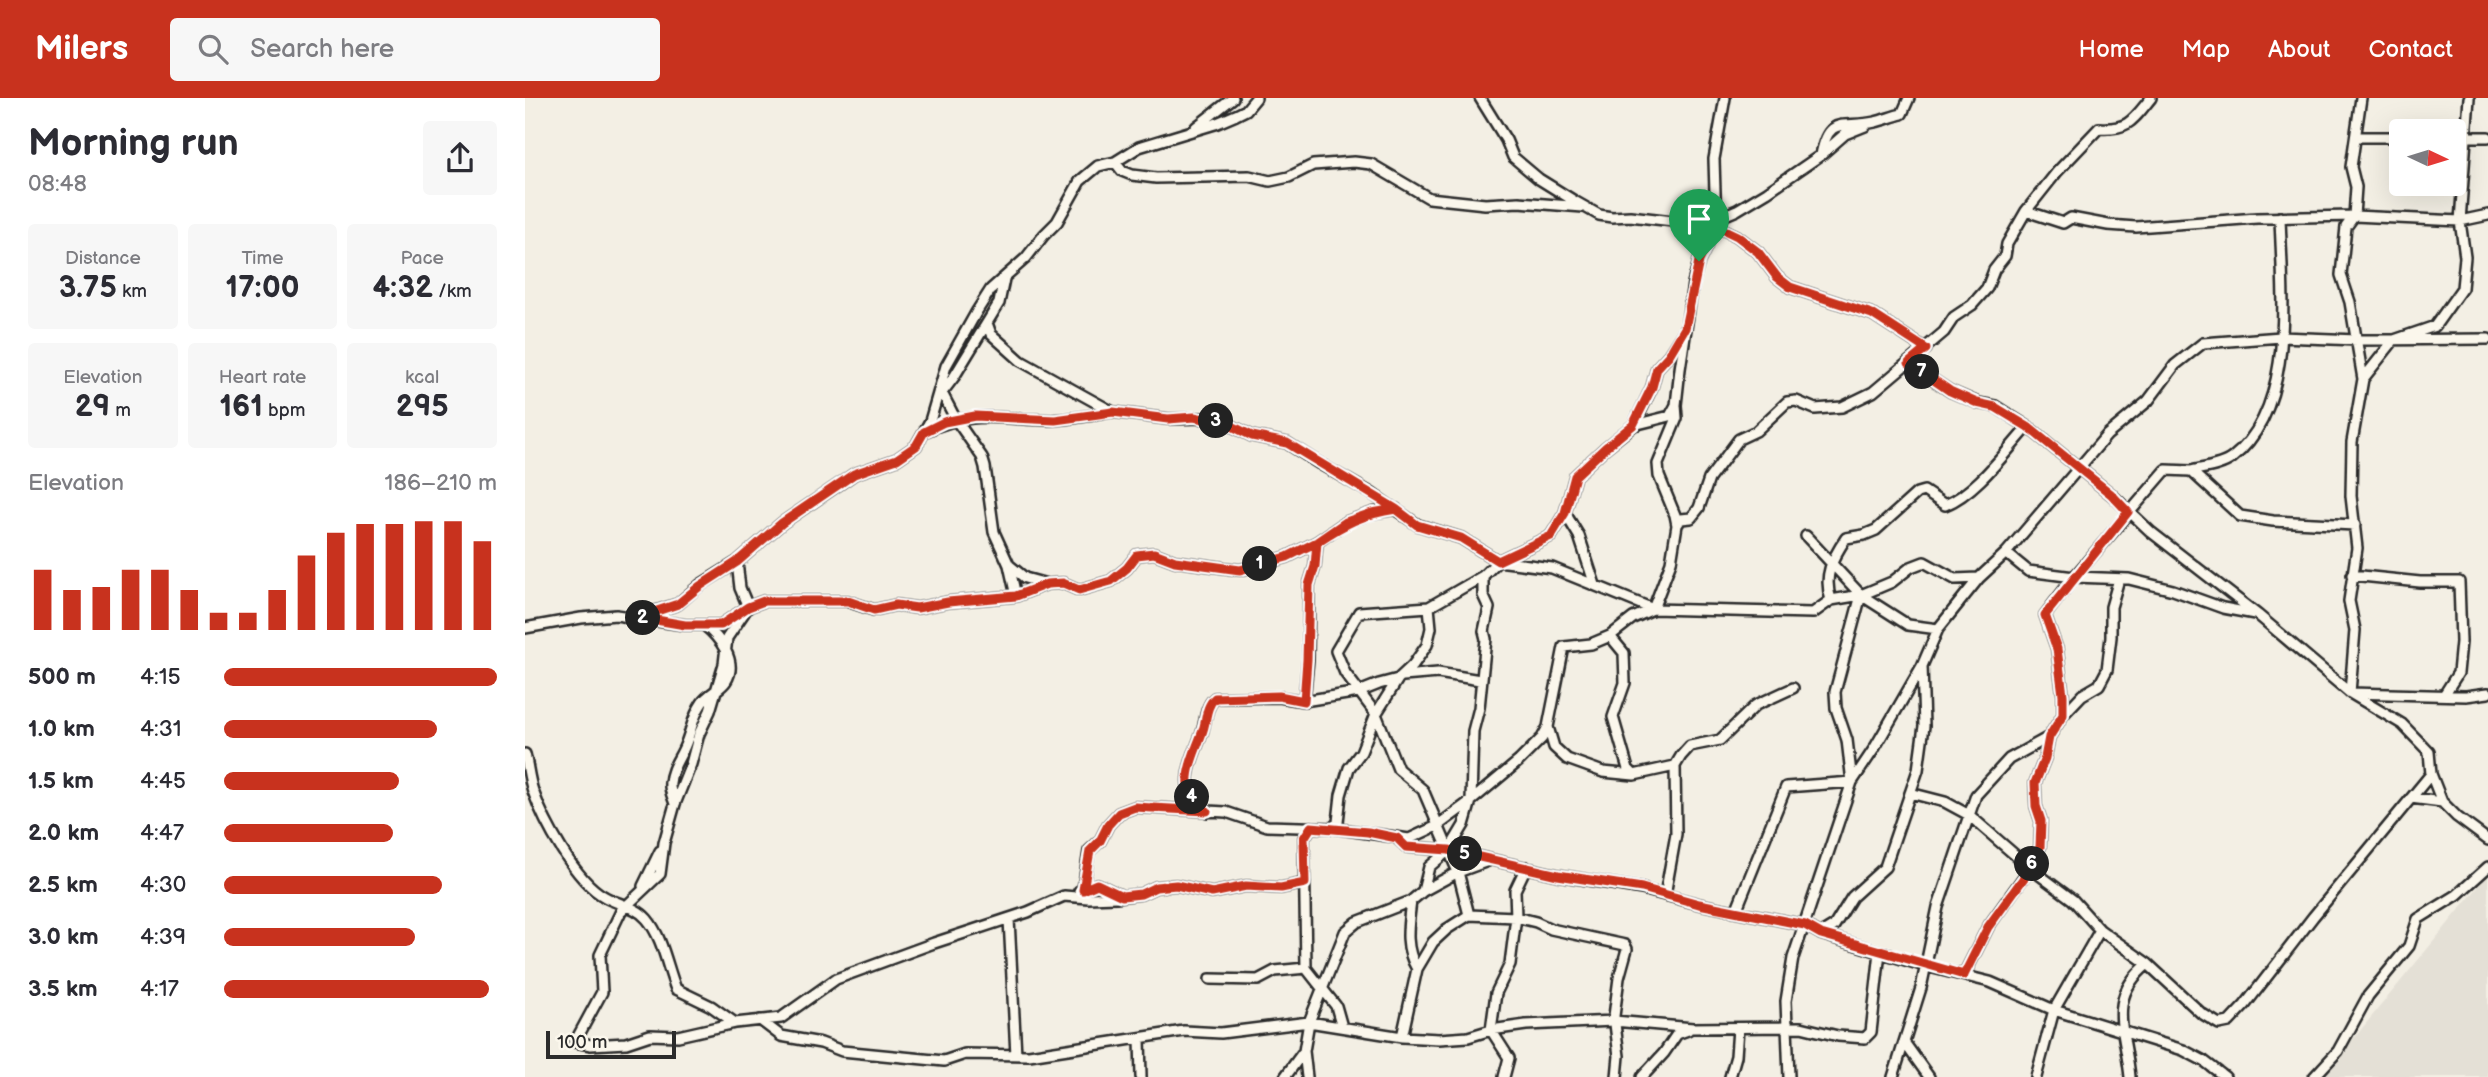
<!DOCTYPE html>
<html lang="en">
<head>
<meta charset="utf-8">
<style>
  :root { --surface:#fff; --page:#f7f7f7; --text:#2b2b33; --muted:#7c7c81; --accent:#c8321e }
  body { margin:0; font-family:"Balsamiq Sans",sans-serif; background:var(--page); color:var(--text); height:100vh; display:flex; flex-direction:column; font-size:26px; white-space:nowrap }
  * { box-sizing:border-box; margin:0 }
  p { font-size:23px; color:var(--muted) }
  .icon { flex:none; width:38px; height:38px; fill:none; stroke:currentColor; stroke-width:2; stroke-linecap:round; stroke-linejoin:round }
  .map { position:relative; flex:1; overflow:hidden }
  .drawer { display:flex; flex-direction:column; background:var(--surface); width:525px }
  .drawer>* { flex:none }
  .needle { width:46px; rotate:94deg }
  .buttons { position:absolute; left:1864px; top:21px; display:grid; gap:14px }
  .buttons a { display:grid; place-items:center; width:77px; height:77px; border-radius:7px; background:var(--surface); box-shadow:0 7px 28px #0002; font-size:35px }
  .scale { position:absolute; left:21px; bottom:18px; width:130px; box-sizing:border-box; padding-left:7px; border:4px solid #2b2b2b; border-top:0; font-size:19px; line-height:24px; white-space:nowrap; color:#2b2b2b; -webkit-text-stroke:5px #fbf7ec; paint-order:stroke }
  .pin { position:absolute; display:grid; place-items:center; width:60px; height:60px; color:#fff; margin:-72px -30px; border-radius:50% 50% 50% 0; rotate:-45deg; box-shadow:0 0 7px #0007 }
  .pin .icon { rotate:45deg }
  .km { position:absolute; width:35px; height:35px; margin:-18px; border-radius:50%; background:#222; color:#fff; font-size:19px; line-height:35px; text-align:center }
  .round { display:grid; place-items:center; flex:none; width:74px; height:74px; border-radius:7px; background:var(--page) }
  .head { display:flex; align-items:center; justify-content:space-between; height:119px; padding:0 28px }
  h1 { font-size:38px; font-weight:700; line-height:52px }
  .figures { display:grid; grid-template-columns:repeat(3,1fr); gap:10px; height:119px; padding:7px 28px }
  .figures div { display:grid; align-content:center; border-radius:7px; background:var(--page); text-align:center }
  .figures b { font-size:30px; font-weight:700 }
  .figures small { font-size:19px; font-weight:400 }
  .figures p { font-size:19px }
  .chart { height:196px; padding:14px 28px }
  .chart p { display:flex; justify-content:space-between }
  .chart svg { width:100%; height:126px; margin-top:7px; stroke:var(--accent); stroke-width:6 }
  ul { padding:0 28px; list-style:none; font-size:23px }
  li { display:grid; grid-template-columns:112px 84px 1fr; align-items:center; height:52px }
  li i { height:18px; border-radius:9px; background:var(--accent) }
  header { display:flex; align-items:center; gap:42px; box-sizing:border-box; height:98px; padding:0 35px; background:var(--accent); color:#fff }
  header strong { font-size:33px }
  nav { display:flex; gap:38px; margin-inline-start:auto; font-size:24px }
  .search { width:490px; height:63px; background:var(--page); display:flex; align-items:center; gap:18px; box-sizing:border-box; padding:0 24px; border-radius:7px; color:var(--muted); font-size:26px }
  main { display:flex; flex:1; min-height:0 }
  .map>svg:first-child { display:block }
  .built { fill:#e4e0d6 }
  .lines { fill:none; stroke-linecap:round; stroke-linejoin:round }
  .minor-casing { stroke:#2b2b2b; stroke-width:14 }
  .minor { stroke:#fbf7ec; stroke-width:9 }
  .route-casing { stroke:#fff; stroke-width:14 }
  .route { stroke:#c8321e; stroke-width:9 }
</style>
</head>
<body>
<header>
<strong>Milers</strong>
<div class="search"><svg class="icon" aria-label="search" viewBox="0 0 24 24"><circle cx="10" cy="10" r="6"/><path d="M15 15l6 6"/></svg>Search here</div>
<nav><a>Home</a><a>Map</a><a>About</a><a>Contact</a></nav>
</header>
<main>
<section class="drawer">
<div class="head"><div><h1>Morning run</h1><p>08:48</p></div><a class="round"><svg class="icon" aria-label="share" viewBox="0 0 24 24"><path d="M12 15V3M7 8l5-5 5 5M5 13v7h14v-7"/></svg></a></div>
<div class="figures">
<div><p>Distance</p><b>3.75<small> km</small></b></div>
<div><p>Time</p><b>17:00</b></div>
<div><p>Pace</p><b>4:32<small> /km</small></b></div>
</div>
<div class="figures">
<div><p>Elevation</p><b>29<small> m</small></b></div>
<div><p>Heart rate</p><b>161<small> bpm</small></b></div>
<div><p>kcal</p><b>295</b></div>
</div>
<div class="chart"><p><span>Elevation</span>186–210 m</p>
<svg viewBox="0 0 160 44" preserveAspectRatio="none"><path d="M5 44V23M15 44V30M25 44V29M35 44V23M45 44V23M55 44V30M65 44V38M75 44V38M85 44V30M95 44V18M105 44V10M115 44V7M125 44V7M135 44V6M145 44V6M155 44V13"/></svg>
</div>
<ul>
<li><b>500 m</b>4:15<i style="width:100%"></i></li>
<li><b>1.0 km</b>4:31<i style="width:78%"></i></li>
<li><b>1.5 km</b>4:45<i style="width:64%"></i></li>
<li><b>2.0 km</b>4:47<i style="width:62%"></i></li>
<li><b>2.5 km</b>4:30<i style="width:80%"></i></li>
<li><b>3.0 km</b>4:39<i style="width:70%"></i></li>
<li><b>3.5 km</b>4:17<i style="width:97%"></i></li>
</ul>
</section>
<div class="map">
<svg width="1963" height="979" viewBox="0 0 1963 979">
  <rect width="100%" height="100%" fill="#f3efe4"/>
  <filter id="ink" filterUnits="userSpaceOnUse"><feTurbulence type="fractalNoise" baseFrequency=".0143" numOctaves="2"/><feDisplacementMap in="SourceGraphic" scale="14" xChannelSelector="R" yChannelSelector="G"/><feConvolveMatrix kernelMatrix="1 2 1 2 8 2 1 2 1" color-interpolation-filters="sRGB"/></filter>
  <g filter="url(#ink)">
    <path class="built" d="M1963,777V979H1797Z"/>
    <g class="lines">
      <g class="minor-casing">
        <path id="minor" d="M955,0L981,42L988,59L1014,81L1051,104L1074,117L1087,119L1105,118L1148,123L1193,120L1212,112L1242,94L1296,57C1304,16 1318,31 1350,24C1359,22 1368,18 1377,16L1384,0
          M671,29L708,0
          M1831,39H1876
          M1928,39H1963
          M1296,57L1320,36L1340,28
          M590,64L597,73L607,77L631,80L724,78L745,83L764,79L788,67L829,64L846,66L904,100L960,106L994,104L1058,109
          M1501,113L1532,74L1574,30C1604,32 1608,22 1626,0
          M1191,128L1212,138L1233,154L1252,179L1265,189L1347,216L1401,251
          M462,225L466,236L496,263L588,314L643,321L678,320L703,326L727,338L762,345L795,366L846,395L893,427L936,440L973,463L1027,470L1128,511
          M1384,266L1425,293L1453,305L1470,308L1503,329L1586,396L1626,434L1733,517L1825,595L1941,598L1963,595
          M1838,281L1869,242L1910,228L1937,190L1940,159L1935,123L1944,0
          M417,295L431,322L457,359L460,369L469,434L484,467L491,498
          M416,296L429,279L474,205L479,181
          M1109,327L1127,289L1132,270L1144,257L1158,235
          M401,333C446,311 480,322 527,322C547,321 567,317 586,314
          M1666,373C1678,370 1697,368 1707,360C1772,310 1757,192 1755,119
          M1040,415L1054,438L1070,487
          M1152,427L1156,421L1166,420L1174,410L1184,381L1214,341L1231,333L1262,304L1271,303L1290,311L1317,309L1348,294L1419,234L1429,219L1447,207L1462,190L1469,172L1480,158L1482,146L1501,113L1538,125L1546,120L1583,127L1611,129L1732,120L1829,118L1935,123L1963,117
          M1281,438L1336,497
          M1481,455L1503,473L1549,479L1604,481L1648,492L1698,510L1730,516
          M212,464L215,490L223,509L202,540L199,566L185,613L174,636L166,666L150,706L139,745L135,776L96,813L75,857L77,894L50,944L66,947L101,945L125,937L153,938L210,925L256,920L311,881L409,845L503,814L539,798L563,800L591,799L616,796L631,789L651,787L687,795L721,788L756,790L780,785
          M484,467L500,480L522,486
          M1827,477L1895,484H1934L1936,544L1933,575L1919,597
          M1306,502C1298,478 1307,461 1321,440L1339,437L1351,432L1392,395L1399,393L1420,407C1451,395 1481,353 1503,329
          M1128,511L1146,464L1152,427L1150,417L1134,378L1133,366L1152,320L1151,307L1155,271L1168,185L1174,163L1191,128L1189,61L1200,0
          M116,518L153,506L175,487L212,464L257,425L319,383L329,376L372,361L391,348L405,323L421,268L452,213L466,191L501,160L519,137L532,124L555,83L573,68L590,64L614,49L690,26L711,17L721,12L731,0
          M0,530L56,520L91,517L160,527H196L223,509L239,503H322L349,512L371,507L392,510L423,504L491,498L522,486L538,485L554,492L586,483L602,470L612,457L629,455L650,463L715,472L762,459L792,444L821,424L847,415L871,411
          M878,578L913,575L955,582
          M779,603L783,562L784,487L790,468L792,444
          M1538,617V597L1532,551L1520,517L1549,479L1641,372L1666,373L1715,418L1748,423L1830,427
          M1023,629L1029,649L1042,661L1078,674L1109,677L1150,668L1156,658L1165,648L1195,642L1231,607L1268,590
          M0,656C3,668 4,681 8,693C19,724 50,783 80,799C94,807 111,808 122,821C138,840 142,869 151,891L186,908L210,925
          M1109,677L1103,671L1088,619L1100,585L1099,555L1085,538L1108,520L1128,511L1288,515L1306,502L1336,497L1383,527L1413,531L1454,480L1481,455L1582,337L1623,303L1650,267L1678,245L1756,239L1832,242L1963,241
          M1327,684L1322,642L1311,610L1310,594L1336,497L1367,484L1386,469L1399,464L1430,481L1454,480
          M1385,695L1420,704L1444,717L1505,770L1548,802L1575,832L1623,866L1676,915L1694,926L1704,924L1720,907L1788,819L1906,676L1904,654L1877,626L1825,595L1830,532L1824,503L1832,450L1826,398L1827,344L1838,281L1825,204L1816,177L1821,129L1829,118L1831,89L1826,69L1836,0
          M1886,700L1917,704L1906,676
          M1917,704L1932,719L1963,742
          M150,706C148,699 144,692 145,685C146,669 156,659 161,645C167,630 168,618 177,605C183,596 196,591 201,583C214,563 193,538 179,527
          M682,714C678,711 672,707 669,703C654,683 670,655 677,635C681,623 680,609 690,600L754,599L779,603L834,594L854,586L873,581L888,567L902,547L906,530L904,509
          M786,729L779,740L781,870L811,908L817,929
          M808,730L884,741L912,728L946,703L994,663L1017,640L1023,629L1039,549L1066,546L1085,538
          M872,740L882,749L924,752L1033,777L1117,791L1174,806L1280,827L1296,836L1400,868L1465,884L1529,912L1658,952L1679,963L1700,979
          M118,788L135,753
          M558,791L564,753L575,743L583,727L594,715L610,709L701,714L742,728L808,730L813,724L816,697L824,670L836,654L851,616L873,581
          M554,793L572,786L595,797
          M898,793L933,774L963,763
          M1140,797L1151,736L1150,668
          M1211,813L1261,689L1327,684
          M944,817L933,774L898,692L873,671L851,616L820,575L811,553L834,514L904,509L958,478L973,463L1026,438L1040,415L1050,378L1080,350L1109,327L1145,318L1151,307
          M484,821L491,957
          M1296,836L1309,828L1327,799L1360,769L1393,672L1399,628L1397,568
          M892,871L908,844L922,831L944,817L991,819L1011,824L1026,831L1100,847L1102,851L1094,880L1089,918L1094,958L1092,979
          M1439,877L1463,829L1505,770L1515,749L1516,723L1511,708L1510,685L1520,660L1524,639L1538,617L1557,597L1574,587L1582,572L1586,539V509L1594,481
          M685,881L733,882L750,873L781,870
          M235,922L256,938L296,945L317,953L419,963L440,956L504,957L659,933L696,935L784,924L877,939L914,941L943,939L966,932L1001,927L1089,923L1168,930L1276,929L1313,938L1340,940L1346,934L1355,854
          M877,939L892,871C879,849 883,828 886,803
          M615,940L616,979
          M1379,944L1404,979
          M760,979L779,953
          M782,979L779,953L784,924L820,834L832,824L886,803L898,793L904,769L924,752L939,727L946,703L948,633L954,610L961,541L959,533L964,510L958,497V478
          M979,979L984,960L966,932L971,895L985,866L991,819L990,792L1001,769
          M1117,979L1139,955L1152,936L1163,932
          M1205,979L1211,958L1213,930
          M1264,979L1261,903L1268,860L1327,684L1349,651L1397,568L1413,531
          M1368,979L1396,890L1413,809L1451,697L1484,661L1524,639
          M1511,979L1529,912L1575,832
          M1605,979C1601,934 1580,900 1623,866
          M1789,979L1813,953L1843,898L1884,848L1893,821L1932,797L1963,769"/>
      </g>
      <use href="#minor" class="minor"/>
    </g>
  </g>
  <g class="lines" filter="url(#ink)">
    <g class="route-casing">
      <path id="route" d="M1174,163L1160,230L1144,257L1132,270L1127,289L1108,327L1080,350L1050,378L1040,415L1026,438L973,463L936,440L892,427L871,411L847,415L821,424L792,444L762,459L715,472L650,463L629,455L612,457L602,470L586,483L554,492L538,485L522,486L491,498L423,504L392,510L371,507L349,512L323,503H239L223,509L196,527H160L114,519L153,506L175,488L212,464L257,425L329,376L372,361L391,348L399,334L419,324L450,318L530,322L588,314L643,321L669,319L703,326L727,338L762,345L871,411C837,416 819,426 792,444L790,468L784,487L782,562L779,603L754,598L690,600C680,609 682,623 677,635C670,655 654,683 669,703C672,707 678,710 682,713L610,709L594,715L583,727L575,743L565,753L558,792L572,786L597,798L616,796L631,789L651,787L687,795L721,788L756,790L780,785L779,740L786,729L843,734L872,740L881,749L924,752L1033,777L1117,790L1174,806L1280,827L1296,836L1439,877L1463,829L1506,770L1515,749L1516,723L1511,708L1510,685L1520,660L1524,639L1538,617V597L1532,551L1520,517L1603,414L1586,396L1503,329L1470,309L1452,305L1425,293L1384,265L1401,251L1347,216L1265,189L1252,179L1233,154L1212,138L1191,128L1174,163"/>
    </g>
    <use href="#route" class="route"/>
  </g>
</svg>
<div class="buttons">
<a><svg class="needle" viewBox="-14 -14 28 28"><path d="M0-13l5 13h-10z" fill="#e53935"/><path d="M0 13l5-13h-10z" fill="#7c7c81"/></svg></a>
</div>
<div class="scale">100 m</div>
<div class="pin" style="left:1174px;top:163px;background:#1e9e55"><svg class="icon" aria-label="arrive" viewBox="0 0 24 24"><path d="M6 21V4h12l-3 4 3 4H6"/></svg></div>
<b class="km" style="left:735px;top:466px">1</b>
<b class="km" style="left:118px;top:520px">2</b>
<b class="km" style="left:691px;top:323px">3</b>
<b class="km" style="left:667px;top:699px">4</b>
<b class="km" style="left:940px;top:756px">5</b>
<b class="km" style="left:1507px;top:766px">6</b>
<b class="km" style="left:1397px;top:274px">7</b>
</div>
</main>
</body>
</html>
